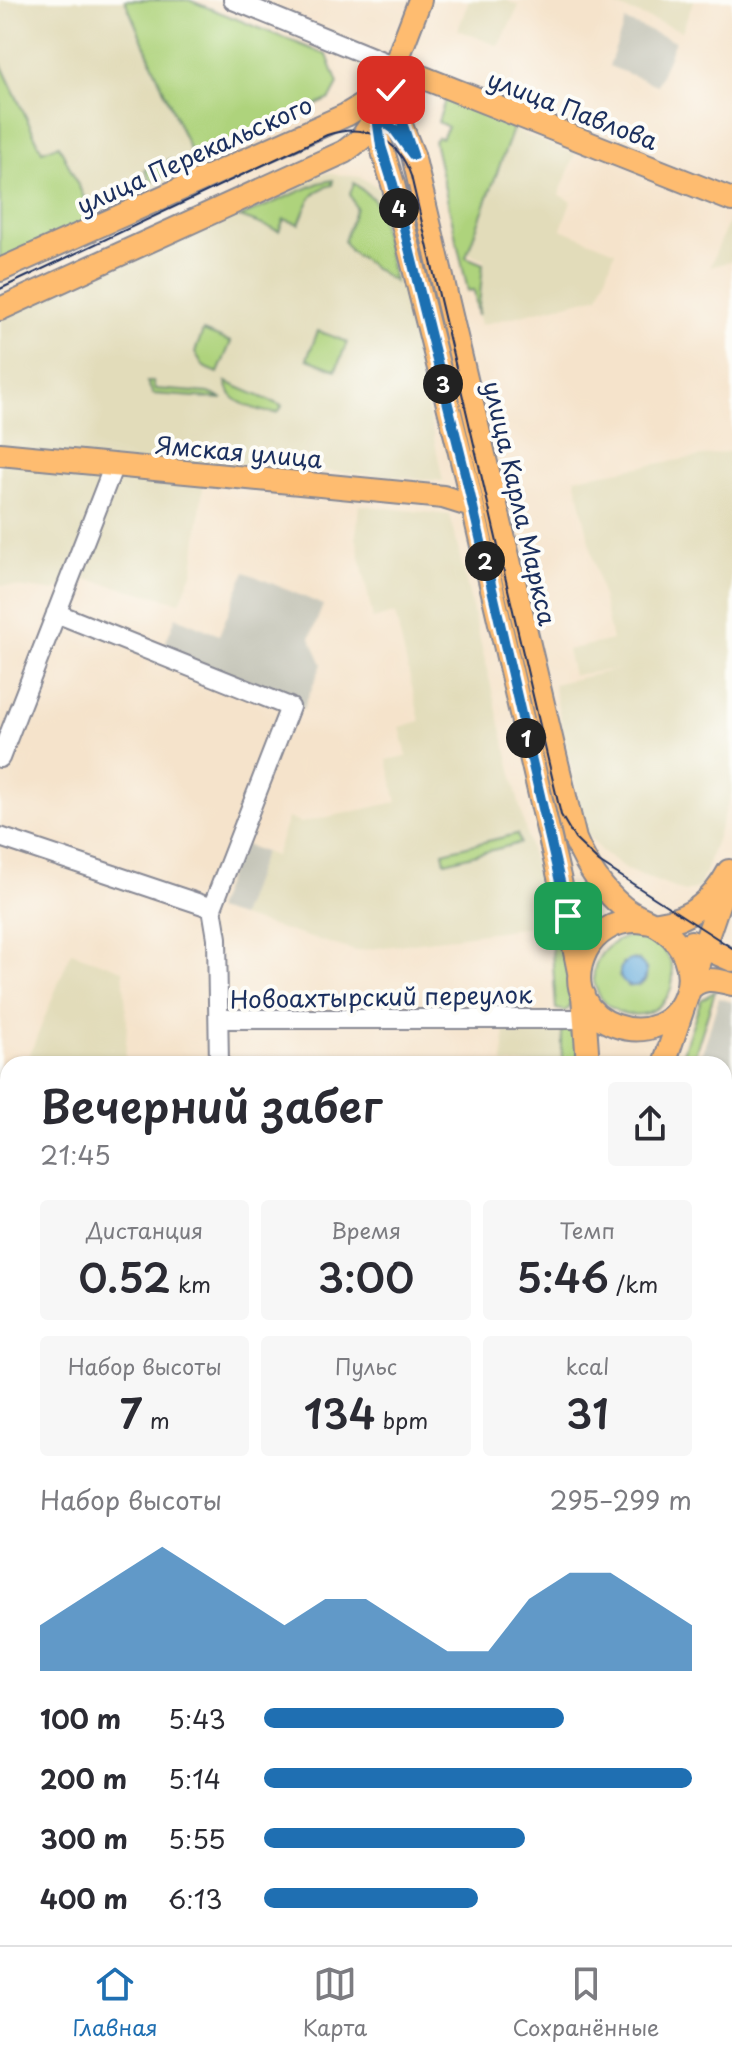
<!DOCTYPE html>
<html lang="ru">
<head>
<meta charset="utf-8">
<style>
  :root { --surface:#fff; --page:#f7f7f7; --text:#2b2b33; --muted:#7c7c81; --line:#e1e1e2; --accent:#1f6fb2 }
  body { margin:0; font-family:"Playpen Sans",sans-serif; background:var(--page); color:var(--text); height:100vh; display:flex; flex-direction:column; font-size:30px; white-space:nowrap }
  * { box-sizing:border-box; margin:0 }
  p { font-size:26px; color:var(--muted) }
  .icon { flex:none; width:44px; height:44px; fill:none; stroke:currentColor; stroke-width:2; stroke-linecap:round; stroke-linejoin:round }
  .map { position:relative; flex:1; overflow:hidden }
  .details { position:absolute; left:0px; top:1056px; width:732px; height:890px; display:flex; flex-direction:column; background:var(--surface); border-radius:24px 24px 0 0; box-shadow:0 2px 6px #0004 }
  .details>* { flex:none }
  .pin { position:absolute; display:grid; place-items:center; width:68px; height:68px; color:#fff; margin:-34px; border-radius:16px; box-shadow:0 4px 12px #0006 }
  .km { position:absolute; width:40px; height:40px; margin:-20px; border-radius:50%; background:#222; color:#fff; font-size:22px; line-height:40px; text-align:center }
  .round { display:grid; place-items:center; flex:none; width:84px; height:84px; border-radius:8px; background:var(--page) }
  .overview { display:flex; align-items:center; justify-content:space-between; height:136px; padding:0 40px }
  h1 { font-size:44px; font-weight:600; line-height:60px }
  .figures { display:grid; grid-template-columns:repeat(3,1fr); gap:12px; height:136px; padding:8px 40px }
  .figures div { display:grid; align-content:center; border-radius:8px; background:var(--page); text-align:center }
  .figures b { font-size:40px; font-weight:600 }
  .figures small { font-size:22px; font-weight:400 }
  .figures p { font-size:22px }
  .chart { height:224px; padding:16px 40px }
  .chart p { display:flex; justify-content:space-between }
  .chart svg { width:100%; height:144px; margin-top:8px; fill:var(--accent); opacity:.7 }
  ul { padding:0 40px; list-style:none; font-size:26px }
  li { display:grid; grid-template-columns:128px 96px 1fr; align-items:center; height:60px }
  li i { height:20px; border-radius:10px; background:var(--accent) }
  .menu { display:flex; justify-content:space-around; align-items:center; height:112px; border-top:2px solid var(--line); background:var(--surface); font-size:22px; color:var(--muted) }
  .menu a { display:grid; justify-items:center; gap:4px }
  .menu .on { color:var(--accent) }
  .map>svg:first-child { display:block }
  .built { fill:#e2dcba }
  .industrial { fill:#c5c5b8 }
  .green { fill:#aed37c; stroke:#64816d; stroke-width:2; fill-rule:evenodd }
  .forest { fill:#8ab56c; stroke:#527265; stroke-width:2 }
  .water { fill:#65abdb; stroke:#406d9c; stroke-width:2 }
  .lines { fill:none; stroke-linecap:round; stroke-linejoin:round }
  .minor-casing { stroke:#888994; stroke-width:22 }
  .major-casing { stroke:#888994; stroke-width:26 }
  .minor { stroke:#fff; stroke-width:18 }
  .major { stroke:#febc70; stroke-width:22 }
  .tram { stroke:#1b2f5e; stroke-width:2 }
  .route-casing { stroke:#fff; stroke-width:16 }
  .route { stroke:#1f6fb2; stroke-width:10 }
  .labels { text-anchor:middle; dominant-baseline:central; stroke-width:8; stroke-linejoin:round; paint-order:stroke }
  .street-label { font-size:24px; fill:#1b2f5e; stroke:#fdfcf7 }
</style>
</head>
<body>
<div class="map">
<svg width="732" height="1945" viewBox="0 0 732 1945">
  <rect width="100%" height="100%" fill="#fdfcf7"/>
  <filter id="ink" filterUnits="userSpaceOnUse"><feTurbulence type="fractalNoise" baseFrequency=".0125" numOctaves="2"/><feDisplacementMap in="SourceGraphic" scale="16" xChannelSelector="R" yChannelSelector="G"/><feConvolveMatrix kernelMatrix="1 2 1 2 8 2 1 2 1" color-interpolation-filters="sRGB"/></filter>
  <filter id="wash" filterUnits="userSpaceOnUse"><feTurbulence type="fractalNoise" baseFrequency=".006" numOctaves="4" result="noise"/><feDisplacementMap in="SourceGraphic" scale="32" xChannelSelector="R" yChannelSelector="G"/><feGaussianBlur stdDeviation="1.8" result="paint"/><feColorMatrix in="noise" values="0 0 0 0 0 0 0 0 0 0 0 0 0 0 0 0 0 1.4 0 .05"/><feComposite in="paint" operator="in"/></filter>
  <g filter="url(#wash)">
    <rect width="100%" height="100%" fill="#f5e3cb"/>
    <path class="built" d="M0,0H125L198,169L93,216L59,146L42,152L0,62Z
      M469,0H506L519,6L499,46L458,30Z
      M600,0H694L682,31Z
      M513,129L575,154L559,195L571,201L561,229L615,251L599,296L480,325L478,316L484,259L467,253Z
      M326,173L360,177L378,187L384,197L443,481L206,461L193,571L180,602L86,579L52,591L0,585V318L297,184Z
      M732,213V261L710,267Z
      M732,451V792L700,887L685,892L627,870L601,851L585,832L553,684L619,669L573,675L567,650L612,640L575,478Z
      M359,505L450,515L548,924L356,951L240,917L264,852L275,856L288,818L300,823L397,802L387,760L407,756L400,727L420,721L395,614L373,619L356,537Z
      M71,952L123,970L127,1022L125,1064H26Z
      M565,1024L571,1064H503L505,1026Z
      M724,1513H732V1581H724Z
      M339,1938H535V1945H339Z"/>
    <path class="industrial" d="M625,21L675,41L657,85L609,66Z
      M245,572L323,605L310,638L322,664L303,709L162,651L176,617L219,635Z
      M240,843L264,852L240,917L215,910Z
      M719,998L732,1002V1190L726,1188L724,1183V1064H699Z"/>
    <path class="green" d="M125,0H189L327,55L338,84L330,99L194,160Z
      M0,62L42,151L59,145L93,216L89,221L0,261Z
      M446,97L513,129L466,257L483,264L478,316L474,290L468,291L434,141L437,137L442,138L448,127L438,122Z
      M170,159L176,170L151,182L145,170Z
      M333,180L332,185C310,190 307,205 299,224L284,219L279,231L240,217L319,183Z
      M354,183L373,199L379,211L394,282L349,250L344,241L356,208L350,194Z
      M203,331L231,342L218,373L204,367L195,352Z
      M318,331L347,342L336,370L307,359Z
      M147,382H153L155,389L209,393L223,399L153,394Z
      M226,382L282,406L279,412C268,415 239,405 231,395C229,392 227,385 226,382Z
      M517,834L520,843L445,862L443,852Z
      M556,930L560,933L573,998L569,1008L565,1011L556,1009L551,935Z
      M635,935C693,945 680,1023 626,1014C616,1012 607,1006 601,998C581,969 605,939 635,935ZM633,959L639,960L647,970L646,980L641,985L628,987L619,977L622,964Z
      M715,991L692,1064H679L701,1000Z
      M562,1027C579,1032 577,1049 580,1064H562Z
      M731,1600L732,1945H704V1938H724V1735Z
      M0,1733L8,1735V1938H17V1945H4L0,1871Z
      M27,1938H312V1945H28Z
      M469,1938H512V1945H460Z"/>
    <path class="forest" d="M0,1241L8,1243V1319L0,1318Z"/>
    <path class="water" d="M620 973a13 13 0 1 1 26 0a13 13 0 1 1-26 0Z"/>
  </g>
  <g filter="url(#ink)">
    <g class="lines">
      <g class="minor-casing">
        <path id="minor" d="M233,0L394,66
          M56,613L290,707L212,908
          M0,758L114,465
          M0,837L212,908L217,938L219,1064
          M220,1019H584
          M0,1462L8,1483
          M724,1594L732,1595
          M0,1601L8,1603
          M0,1633H8
          M26,1938V1945"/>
      </g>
      <g class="major-casing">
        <path id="major" d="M394,66L732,200
          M394,68C387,98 402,127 413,155L575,839C586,865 601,889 623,907C636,918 653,921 665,931C683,944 693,969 687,990C668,1063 550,1025 586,951C595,933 615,921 635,921C643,921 651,924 659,923C692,919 714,899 729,871
          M389,81L420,0
          M377,117L378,135L393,184L466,477L566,907L579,972
          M0,270L346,115L371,100L392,72
          M0,309L344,152L361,139L378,113
          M0,454L443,497L472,506
          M691,942L732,960
          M687,992C700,976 714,979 732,984
          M583,995L588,1064
          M664,1064L724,887
          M609,1938V1945"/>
      </g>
      <use href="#minor" class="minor"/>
      <use href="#major" class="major"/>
      <path class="tram" d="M0,289L327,135C365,122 398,138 411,176L561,815L575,839L599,862L732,948"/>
    </g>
  </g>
  <g class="lines" filter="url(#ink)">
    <g class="route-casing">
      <path id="route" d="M391,90L413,155L394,129L377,117L381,146L393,184L466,477L568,916"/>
    </g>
    <use href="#route" class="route"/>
  </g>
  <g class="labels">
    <g class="street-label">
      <text transform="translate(573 109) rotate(21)">улица Павлова</text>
      <text transform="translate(194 154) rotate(-24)">улица Перекальского</text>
      <text transform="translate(239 451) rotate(5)">Ямская улица</text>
      <text transform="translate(521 503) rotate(77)">улица Карла Маркса</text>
      <text transform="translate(381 996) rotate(-1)">Новоахтырский переулок</text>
    </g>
  </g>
</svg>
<div class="pin" style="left:568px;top:916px;background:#1e9e55"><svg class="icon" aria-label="arrive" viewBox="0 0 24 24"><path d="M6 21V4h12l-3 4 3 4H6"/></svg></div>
<div class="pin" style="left:391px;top:90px;background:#d93025"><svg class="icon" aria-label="check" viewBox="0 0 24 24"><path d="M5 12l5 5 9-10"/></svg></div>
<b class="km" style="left:526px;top:738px">1</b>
<b class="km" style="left:485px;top:561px">2</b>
<b class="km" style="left:443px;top:384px">3</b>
<b class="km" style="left:399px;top:208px">4</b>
<section class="details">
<div class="overview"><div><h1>Вечерний забег</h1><p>21:45</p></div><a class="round"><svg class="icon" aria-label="share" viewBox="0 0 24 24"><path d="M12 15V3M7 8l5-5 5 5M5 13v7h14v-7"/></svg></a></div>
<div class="figures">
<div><p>Дистанция</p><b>0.52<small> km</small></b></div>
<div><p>Время</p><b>3:00</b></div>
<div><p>Темп</p><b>5:46<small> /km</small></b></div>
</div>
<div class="figures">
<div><p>Набор высоты</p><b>7<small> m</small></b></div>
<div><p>Пульс</p><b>134<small> bpm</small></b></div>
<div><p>kcal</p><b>31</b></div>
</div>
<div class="chart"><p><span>Набор высоты</span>295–299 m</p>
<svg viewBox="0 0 160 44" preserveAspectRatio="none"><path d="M0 44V30L10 22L20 14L30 6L40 14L50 22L60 30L70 22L80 22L90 30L100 38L110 38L120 22L130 14L140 14L150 22L160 30V44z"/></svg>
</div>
<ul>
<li><b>100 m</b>5:43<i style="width:70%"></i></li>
<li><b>200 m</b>5:14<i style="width:100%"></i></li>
<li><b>300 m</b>5:55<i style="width:61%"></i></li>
<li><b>400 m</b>6:13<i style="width:50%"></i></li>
</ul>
</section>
</div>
<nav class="menu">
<a class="on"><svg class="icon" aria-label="home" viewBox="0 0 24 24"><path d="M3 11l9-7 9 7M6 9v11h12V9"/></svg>Главная</a>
<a><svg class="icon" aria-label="map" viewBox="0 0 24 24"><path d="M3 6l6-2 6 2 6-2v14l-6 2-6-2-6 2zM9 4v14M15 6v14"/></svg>Карта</a>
<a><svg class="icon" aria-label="saved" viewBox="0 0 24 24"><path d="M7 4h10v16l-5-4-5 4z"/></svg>Сохранённые</a>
</nav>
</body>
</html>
